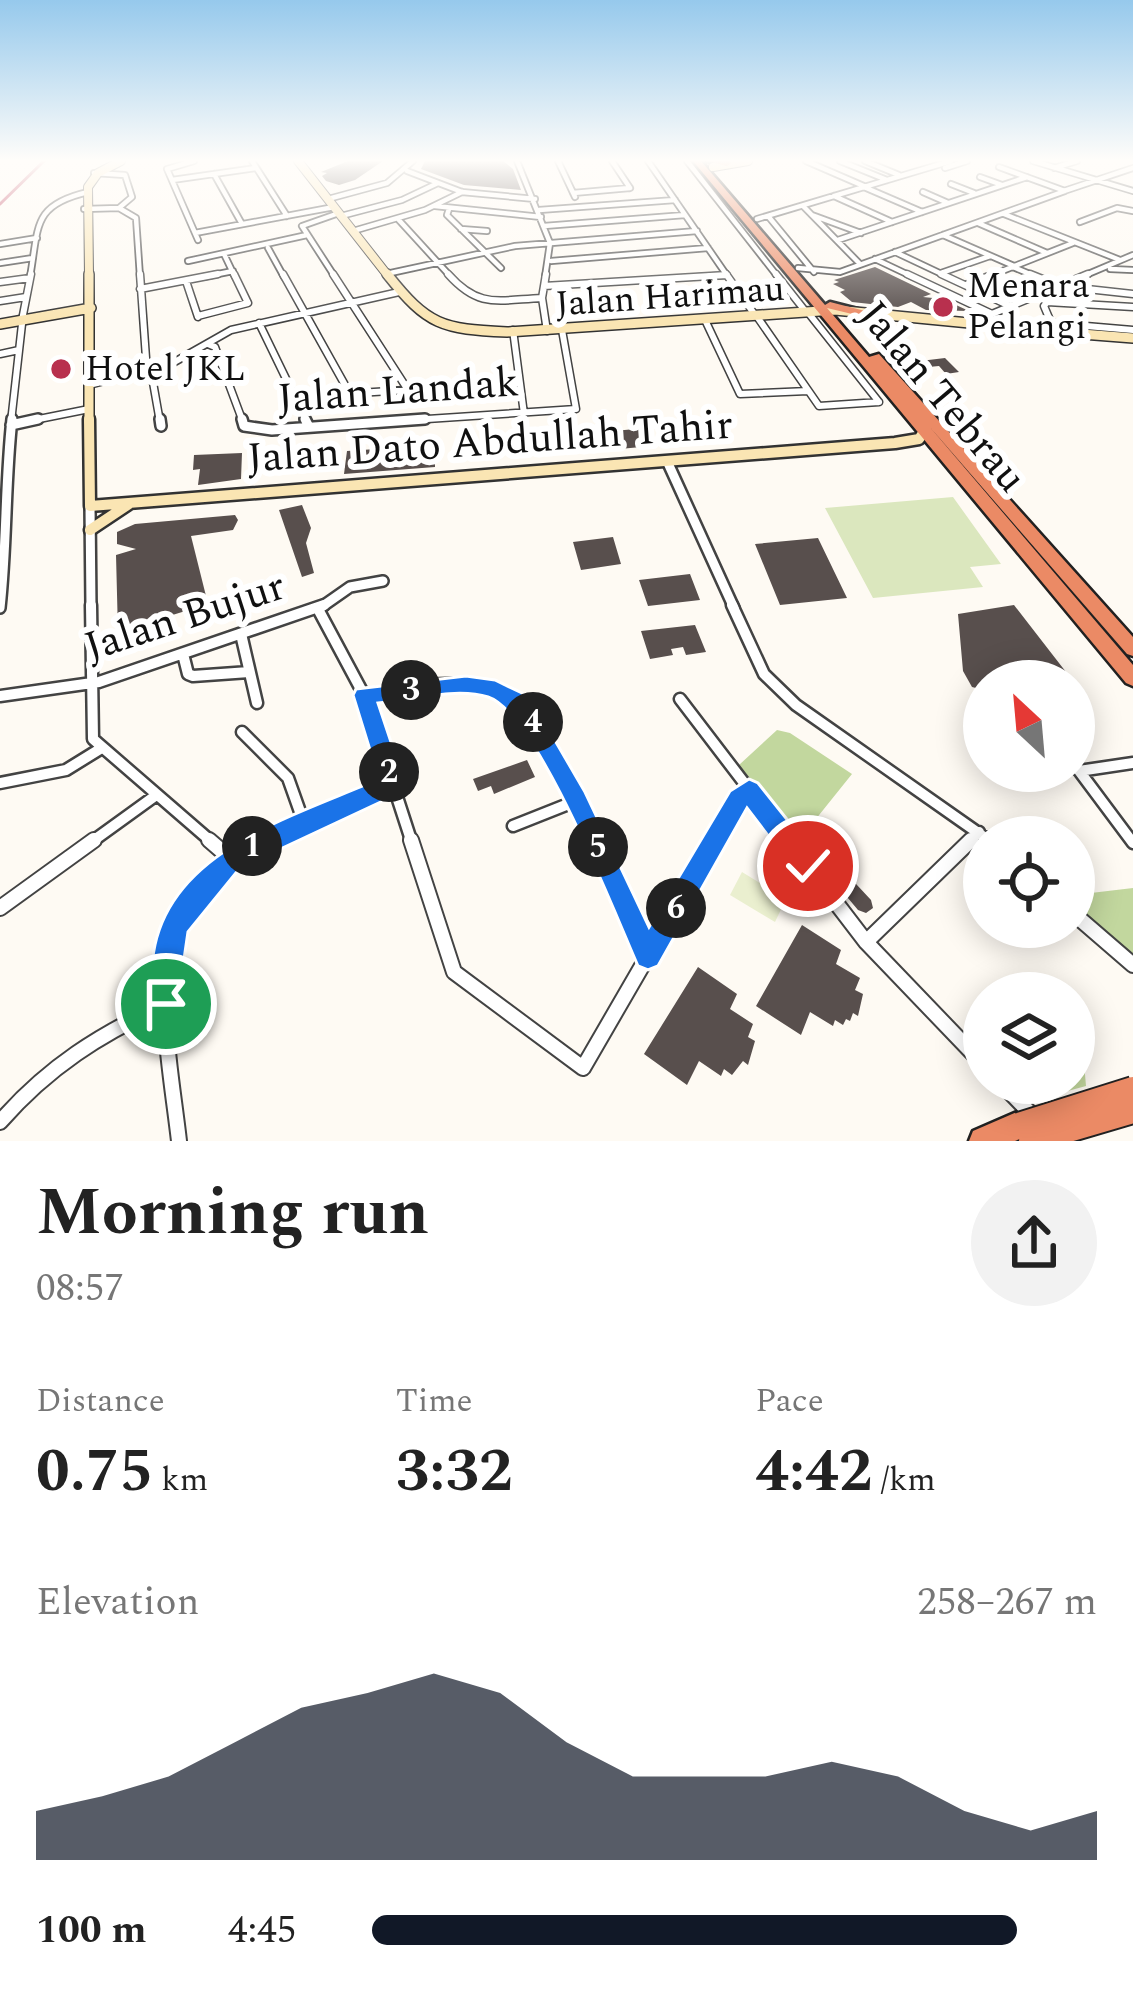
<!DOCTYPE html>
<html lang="en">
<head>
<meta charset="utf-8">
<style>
  :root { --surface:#fff; --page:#f2f2f2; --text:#222; --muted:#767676; --accent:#111827 }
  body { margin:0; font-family:Spectral,serif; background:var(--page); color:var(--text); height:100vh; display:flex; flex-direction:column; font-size:45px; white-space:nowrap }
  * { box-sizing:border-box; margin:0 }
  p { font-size:39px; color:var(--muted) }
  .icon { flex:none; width:66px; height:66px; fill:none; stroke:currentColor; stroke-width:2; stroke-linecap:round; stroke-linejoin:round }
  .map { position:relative; height:1141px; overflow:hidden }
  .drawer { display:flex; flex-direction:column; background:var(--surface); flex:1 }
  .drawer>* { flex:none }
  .needle { width:78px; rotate:334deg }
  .fabs { position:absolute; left:963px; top:660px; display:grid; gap:24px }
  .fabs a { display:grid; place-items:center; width:132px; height:132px; border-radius:50%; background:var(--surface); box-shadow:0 6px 30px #0003; font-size:60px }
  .pin { position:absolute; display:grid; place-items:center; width:102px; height:102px; color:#fff; margin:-51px; border:6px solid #fff; border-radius:50%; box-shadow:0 3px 12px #0007 }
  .km { position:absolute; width:60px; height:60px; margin:-30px; border-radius:50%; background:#222; color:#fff; font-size:33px; line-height:60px; text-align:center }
  .round { display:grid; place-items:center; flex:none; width:126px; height:126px; border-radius:63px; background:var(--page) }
  .summary { display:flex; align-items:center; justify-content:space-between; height:204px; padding:0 36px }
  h1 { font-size:66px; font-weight:700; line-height:90px }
  .metrics { display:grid; grid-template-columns:repeat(3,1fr); gap:18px; height:204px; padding:12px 36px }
  .metrics div { display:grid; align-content:center }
  .metrics b { font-size:60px; font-weight:700 }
  .metrics small { font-size:33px; font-weight:400 }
  .metrics p { font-size:33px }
  .chart { height:336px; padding:24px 36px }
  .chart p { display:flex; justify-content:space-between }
  .chart svg { width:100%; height:216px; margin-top:12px; fill:var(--accent); opacity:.7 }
  ul { padding:0 36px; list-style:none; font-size:39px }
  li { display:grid; grid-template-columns:192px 144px 1fr; align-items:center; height:90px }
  li i { height:30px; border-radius:15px; background:var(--accent) }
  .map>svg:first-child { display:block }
  .green { fill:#dbe7be }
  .forest { fill:#c2d79e }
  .pitch { fill:#eaefcf }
  .building { fill:#584f4d }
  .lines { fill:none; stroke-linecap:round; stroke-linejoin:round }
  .street-far4-casing { stroke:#434343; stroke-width:8 }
  .street-far3-casing { stroke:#434343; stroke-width:9 }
  .street-far2-casing { stroke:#434343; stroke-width:14 }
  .street-far1-casing { stroke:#434343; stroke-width:15 }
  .street-casing { stroke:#434343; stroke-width:18 }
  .secondary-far2-casing { stroke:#323232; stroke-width:10 }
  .secondary-far1-casing { stroke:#323232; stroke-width:12 }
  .secondary-casing { stroke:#323232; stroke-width:15 }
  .highway-casing { stroke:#212121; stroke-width:5 }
  .street-far4 { stroke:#fff; stroke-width:4.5 }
  .street-far3 { stroke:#fff; stroke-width:6 }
  .street-far2 { stroke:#fff; stroke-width:9 }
  .street-far1 { stroke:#fff; stroke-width:10 }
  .street { stroke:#fff; stroke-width:14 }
  .secondary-far2 { stroke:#fae5b3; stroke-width:8 }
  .secondary-far1 { stroke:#fae5b3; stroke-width:9 }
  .secondary { stroke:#fae5b3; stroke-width:10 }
  .highway { fill:#eb8a65; fill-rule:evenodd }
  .rail { stroke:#b8304e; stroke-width:3 }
  .highway-bridge-casing { stroke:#212121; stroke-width:28; stroke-linecap:butt }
  .highway-bridge { stroke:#eb8a65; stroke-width:24 }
  .route { fill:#1a73e8; stroke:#fff; stroke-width:3 }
  .poi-dot { fill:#b8304e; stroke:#fff; stroke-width:4.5 }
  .labels { text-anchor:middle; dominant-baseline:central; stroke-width:12; stroke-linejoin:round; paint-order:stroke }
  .far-poi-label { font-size:36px; fill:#101010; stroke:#fff; text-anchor:start }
  .far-street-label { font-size:36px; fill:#101010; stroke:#fff }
  .street-label { font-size:42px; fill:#101010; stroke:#fff }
</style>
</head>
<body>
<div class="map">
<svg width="1133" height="1141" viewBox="0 0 1133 1141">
  <rect width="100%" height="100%" fill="#fefaf3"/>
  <path class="green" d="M953,497L1001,564L970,567L983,587L873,598L825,508Z"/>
  <path class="forest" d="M777,730L790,733L852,774L799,840L739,765Z
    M1133,888V959L1074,906V895Z
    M1074,1021L1081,1028L1086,1086L1031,1101L1014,1083H1074Z"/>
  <path class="pitch" d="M742,872L786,899L775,922L730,895Z"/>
  <path class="building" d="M348,161H383L355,180L339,185L326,181L322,176L327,173L321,172Z
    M425,161H503L513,169L521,190L464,185L421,169Z
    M875,267L931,294L923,297L943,299L969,311L926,310L911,302L898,307L852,302L840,292L845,290L833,284L839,282L834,280Z
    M877,333H885L912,362L945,358L959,372L946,374L939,366L918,368L922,373L910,374Z
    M646,428L652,446L576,453L571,435Z
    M435,445V467L344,474L347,451Z
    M242,453L241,479L198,485L200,469L193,470L194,455Z
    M327,453V467L318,470L268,466L271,456Z
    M302,505L311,528L306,543L314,573L302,577L279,510Z
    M235,515L238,520L233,530L191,536L208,604L166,617L164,612L153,616V622L118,633L116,555L136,549L117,544V532L135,524Z
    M613,537L621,564L581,570L573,542Z
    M818,538L847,598L780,605L755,544Z
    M690,574L700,600L648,606L639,580Z
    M1014,605L1052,654L1073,681H984V690L972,687L963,671L958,614Z
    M695,625L706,652L686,655L683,647L671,649L673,655L650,659L641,631Z
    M527,760L535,777L494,794L491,786L478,791L473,779Z
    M843,870L871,900L873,908L866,913L858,910L832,879Z
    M802,925L841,950L836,964L860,978L855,990L863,994L858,1016L853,1013L850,1021L846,1019L843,1025L835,1020L833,1026L810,1012L801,1035L756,1006Z
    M698,967L737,994L730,1009L753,1024L748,1037L755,1041L748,1065L743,1061L732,1075L724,1069L721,1076L699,1061L687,1085L644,1054Z"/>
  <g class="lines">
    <g class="street-far4-casing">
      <path id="street-far4" d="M194,161L167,169L198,240
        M252,161L287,216
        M517,161L550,243L545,277
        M558,161L575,197
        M612,161L630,188
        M648,161L728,277
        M687,161L778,277
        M806,161L866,187
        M840,161L887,180
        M865,161L899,175
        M1033,161L1133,191
        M999,167L1065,191
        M945,168L967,161
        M1054,168L1077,161
        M407,171L462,192L535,199
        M94,173L125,175L132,197L119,208
        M214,174L242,224
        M980,177L1002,185
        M172,180L256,168
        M951,184L974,193
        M864,187L922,212
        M1064,191L1133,168
        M923,192L948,203
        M573,193L630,188
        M834,196L892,222
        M328,199L387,183L413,161
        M435,206L541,217
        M803,206L860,264
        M84,209L119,208L136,218L140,277
        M449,209L447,215L501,268
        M539,210L675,200
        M1004,214L1120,260
        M812,215L861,233
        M341,216L402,200L438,183
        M768,216L814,272
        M398,219L451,277
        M757,219L951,161
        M1080,222L1117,208L1133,211
        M978,223L1047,253
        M544,226L685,215
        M461,229L487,231
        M353,231L425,210L462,192
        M195,233L334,207
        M943,235L1014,266
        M838,240L1027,177
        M0,244L37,238
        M268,248L284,277
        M895,252L948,277
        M224,254L235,277
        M875,259L913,277
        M188,261L307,235
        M551,261L708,248
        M0,263L33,258
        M1013,267L1037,277
        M798,268L840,272L1065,191
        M1110,269L1133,270
        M941,273L990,256
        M386,274L515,246L697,231
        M30,277C39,226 32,205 88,192
        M203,277L233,271
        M335,277L302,226L339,213
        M696,277L727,275
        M987,277L1073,243
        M1081,277L1133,255"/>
    </g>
    <g class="street-far3-casing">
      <path id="street-far3" d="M140,274L147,372
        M283,274L350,394
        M333,274L408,390
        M448,274C479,309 498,300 542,298
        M546,274L542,298L547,331
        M726,274L755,315
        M776,274L806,312
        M907,274L992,314L1088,274
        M941,274L1012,307
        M1030,274L1060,286L1133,294
        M186,281L198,317
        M0,282L30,278
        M966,285L994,274
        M544,286L727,275
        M140,289L218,274
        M0,301L26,297
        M810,315L879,402
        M198,316L248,303L234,274
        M758,318L819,406L879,402
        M22,320L31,274
        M706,322L740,394L808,391
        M259,323L307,422
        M1051,323L1133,330
        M513,330L524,414
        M1055,332L1044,306L1047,302L1133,307
        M208,344L215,347L243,422
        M0,354L19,350
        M151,371L160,422
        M89,385L171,364L231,330L399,292
        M294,397L519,383
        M11,422L22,324
        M24,422L89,409
        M382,422L576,409L562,330"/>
    </g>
    <g class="street-far2-casing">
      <path id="street-far2" d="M160,419L161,426
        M242,419L244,426L272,430L425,419
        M305,419L309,427
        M11,425L38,419
        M667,461L734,608
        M90,506L91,608
        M0,608C7,544 5,482 12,419
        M320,608L350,587L383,581"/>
    </g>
    <g class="street-far1-casing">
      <path id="street-far1" d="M91,605L93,739L213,843
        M732,605L764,674L796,705L984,837
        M318,609L364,695L412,843
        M241,634L257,703
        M183,654L188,674L193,676L249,672
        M364,695C403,690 446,678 485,687C536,699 577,799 598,843
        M0,696L99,682L324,605
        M680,699L790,843
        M242,732L288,778L304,823
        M1074,764L1133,843
        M1079,771L1133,763
        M0,783L66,770L100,749
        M513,826L576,801
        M90,843L155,796
        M259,843L393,784
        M713,843L739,799L749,791
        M968,843L979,832"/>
    </g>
    <g class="street-casing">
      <path id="street" d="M209,840L231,859
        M411,840L454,972L583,1068L715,840
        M597,840L648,956
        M788,840L866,942L984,1065
        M0,908L94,840
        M1074,914L1133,965
        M866,942L971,840
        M1001,1083L1032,1115
        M0,1122C48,1067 100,1034 166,1004
        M179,1141C165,1020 133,907 264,840"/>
    </g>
    <g class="secondary-far2-casing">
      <path id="secondary-far2" d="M298,161L389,277
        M713,167L748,161
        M89,277L88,187L98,173L121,161"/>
    </g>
    <g class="secondary-far1-casing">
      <path id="secondary-far1" d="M89,274V422
        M387,274C428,326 442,329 507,332L835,310L1072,333
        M0,324L91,308
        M1069,333L1133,338"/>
    </g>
    <g class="secondary-casing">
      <path id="secondary" d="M89,419L90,506L895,443L919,439L923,433
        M90,530L129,504"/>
    </g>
    <g class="highway-casing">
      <path id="highway" d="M693,161H701L825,305L830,302L873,313L875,315L869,318L827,308L869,357L879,354L1133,637V656L1127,654L929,426L1133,665V686L1126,683Z
        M707,161H729L731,163L727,166Z
        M1019,1111L1029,1115L1033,1125L1029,1135L1015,1141H969L973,1131Z"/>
    </g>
    <use href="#street-far4" class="street-far4"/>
    <use href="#street-far3" class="street-far3"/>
    <use href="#street-far2" class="street-far2"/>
    <use href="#street-far1" class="street-far1"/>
    <use href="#street" class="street"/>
    <use href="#secondary-far2" class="secondary-far2"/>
    <use href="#secondary-far1" class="secondary-far1"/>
    <use href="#secondary" class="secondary"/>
    <use href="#highway" class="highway"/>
    <path class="rail" d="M0,204L44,161"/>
    <g class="highway-bridge-casing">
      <path id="highway-bridge" d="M1019,1125L1133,1089
        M1031,1141L1133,1111"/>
    </g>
    <use href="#highway-bridge" class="highway-bridge"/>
  </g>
  <linearGradient id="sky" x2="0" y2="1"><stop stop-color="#96c9ec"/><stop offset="0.5" stop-color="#fffdfa"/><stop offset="1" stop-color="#fffdfa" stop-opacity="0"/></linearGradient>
  <rect width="1133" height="321" fill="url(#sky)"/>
  <path class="route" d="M466,676L495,680L522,693L535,706L585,792L649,927L730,791L749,779L758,783L817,857L821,866L817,875L808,879L798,875L747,808L658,966L648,970L638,966C614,912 537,713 488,697C457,687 410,700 378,703L405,784L402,792L240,868L188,932L176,1014L166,1019L155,1014C149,1000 152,985 152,969C156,853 293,817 379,779L353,695L356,689Z"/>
  <g class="poi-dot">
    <circle cx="943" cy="307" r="12"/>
    <circle cx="61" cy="369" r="12"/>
  </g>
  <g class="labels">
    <g class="far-poi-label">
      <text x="967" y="286">Menara<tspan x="967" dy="41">Pelangi</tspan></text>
      <text x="85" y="369">Hotel JKL</text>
    </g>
    <g class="far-street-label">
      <text transform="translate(670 297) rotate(-4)">Jalan Harimau</text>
    </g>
    <g class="street-label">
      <text transform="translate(398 391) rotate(-4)">Jalan Landak</text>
      <text transform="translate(942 397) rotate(50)">Jalan Tebrau</text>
      <text transform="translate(490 442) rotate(-4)">Jalan Dato Abdullah Tahir</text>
      <text transform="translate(185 617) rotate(-18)">Jalan Bujur</text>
    </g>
  </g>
</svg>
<div class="fabs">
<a><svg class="needle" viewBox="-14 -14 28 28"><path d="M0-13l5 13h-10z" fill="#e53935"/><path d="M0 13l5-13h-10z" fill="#767676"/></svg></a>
<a><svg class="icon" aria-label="locate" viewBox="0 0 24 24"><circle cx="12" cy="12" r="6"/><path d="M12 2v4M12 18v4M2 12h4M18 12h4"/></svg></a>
<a><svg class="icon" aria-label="layers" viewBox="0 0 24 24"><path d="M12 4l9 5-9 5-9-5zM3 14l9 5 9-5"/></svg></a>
</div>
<div class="pin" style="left:166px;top:1004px;background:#1e9e55"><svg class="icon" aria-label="arrive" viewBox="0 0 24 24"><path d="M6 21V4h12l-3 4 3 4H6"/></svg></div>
<div class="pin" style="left:808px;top:866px;background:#d93025"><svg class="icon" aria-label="check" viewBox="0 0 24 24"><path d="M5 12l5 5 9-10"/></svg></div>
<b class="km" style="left:252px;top:846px">1</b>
<b class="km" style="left:389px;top:772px">2</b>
<b class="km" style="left:411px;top:690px">3</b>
<b class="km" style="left:533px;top:722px">4</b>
<b class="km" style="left:598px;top:847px">5</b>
<b class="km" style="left:676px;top:908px">6</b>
</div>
<section class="drawer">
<div class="summary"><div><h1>Morning run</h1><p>08:57</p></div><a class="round"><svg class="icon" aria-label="share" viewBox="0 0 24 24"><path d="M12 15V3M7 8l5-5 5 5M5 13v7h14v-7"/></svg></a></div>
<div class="metrics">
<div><p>Distance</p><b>0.75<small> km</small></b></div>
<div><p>Time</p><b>3:32</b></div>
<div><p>Pace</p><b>4:42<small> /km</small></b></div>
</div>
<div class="chart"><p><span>Elevation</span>258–267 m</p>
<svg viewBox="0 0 160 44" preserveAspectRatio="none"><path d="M0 44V34L10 31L20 27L30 20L40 13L50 10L60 6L70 10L80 20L90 27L100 27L110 27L120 24L130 27L140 34L150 38L160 34V44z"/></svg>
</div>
<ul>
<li><b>100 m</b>4:45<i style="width:89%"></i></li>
</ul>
</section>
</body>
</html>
